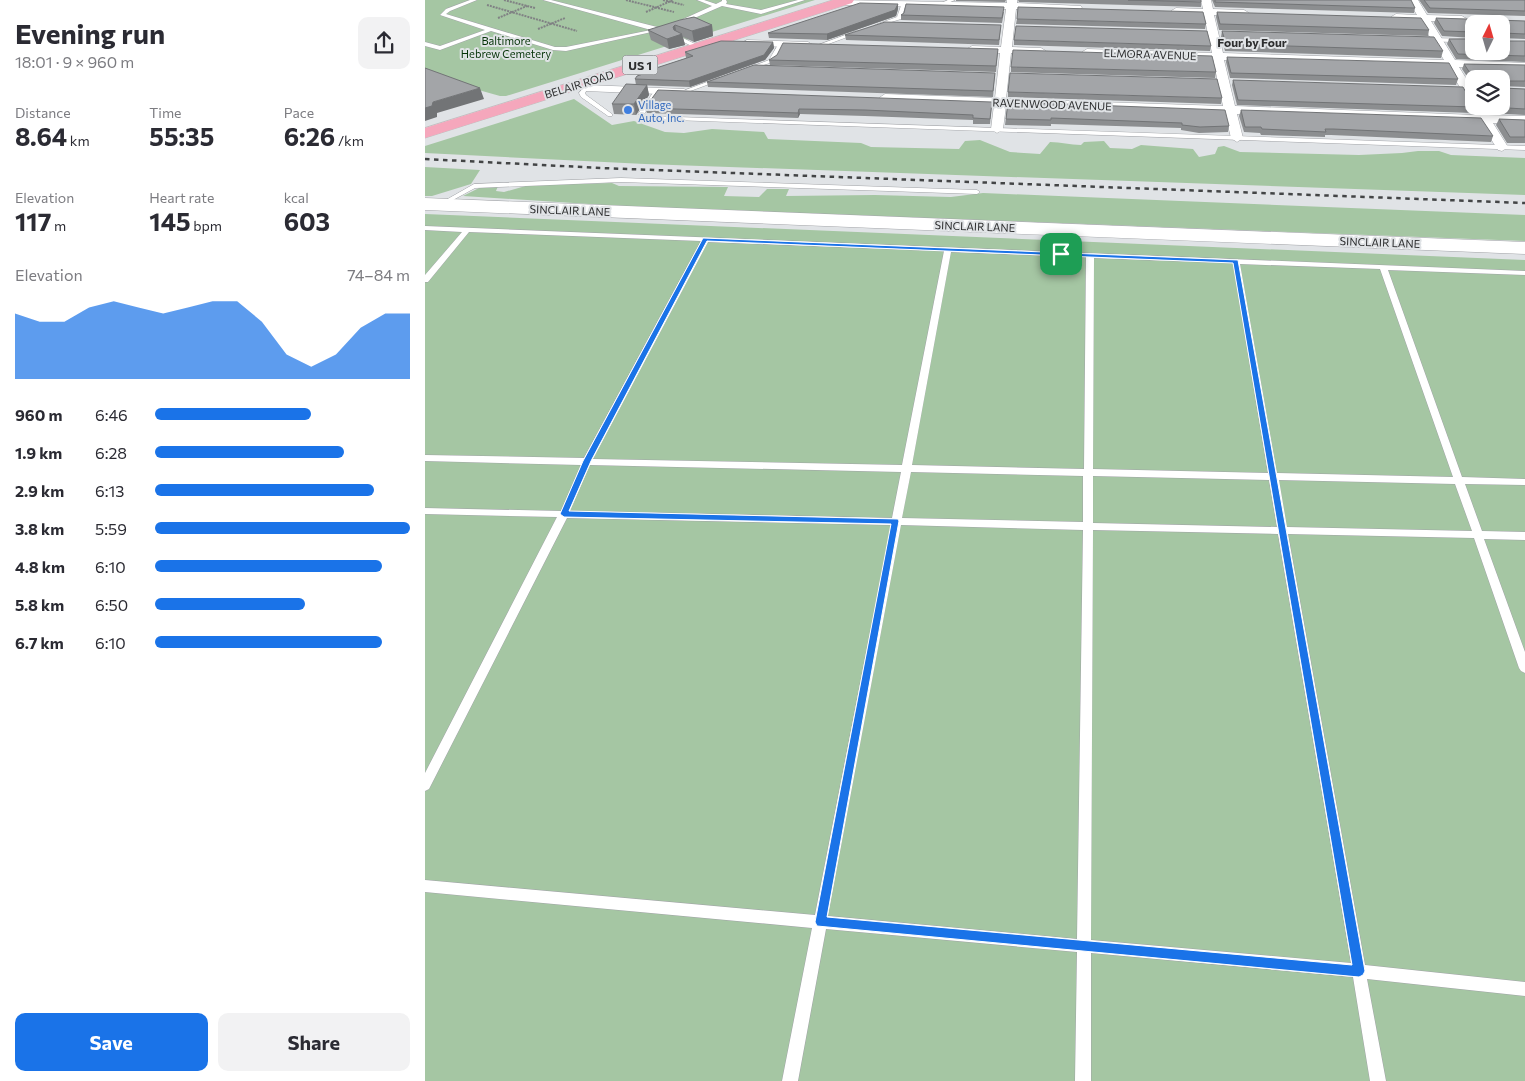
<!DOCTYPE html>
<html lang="en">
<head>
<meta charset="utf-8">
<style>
  :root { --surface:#fff; --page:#f2f2f3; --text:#2b2b33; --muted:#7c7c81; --accent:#1a73e8 }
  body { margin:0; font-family:Commissioner,sans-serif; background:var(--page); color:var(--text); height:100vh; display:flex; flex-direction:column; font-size:19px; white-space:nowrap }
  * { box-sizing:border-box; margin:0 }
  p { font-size:16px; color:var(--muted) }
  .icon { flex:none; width:28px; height:28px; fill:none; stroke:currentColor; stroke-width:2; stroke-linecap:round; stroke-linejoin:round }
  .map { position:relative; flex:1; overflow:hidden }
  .sheet { display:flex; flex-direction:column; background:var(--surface); width:425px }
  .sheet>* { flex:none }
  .needle { width:32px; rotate:5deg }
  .fabs { position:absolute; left:1040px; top:15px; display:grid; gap:10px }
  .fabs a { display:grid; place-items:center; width:45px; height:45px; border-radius:10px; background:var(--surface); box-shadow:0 2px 8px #0003; font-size:25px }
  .pin { position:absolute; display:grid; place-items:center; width:42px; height:42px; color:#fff; margin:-21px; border-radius:10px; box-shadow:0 2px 8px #0006 }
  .round { display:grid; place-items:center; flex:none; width:52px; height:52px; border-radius:10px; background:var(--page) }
  .summary { display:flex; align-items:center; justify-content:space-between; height:85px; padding:0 15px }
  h1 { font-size:28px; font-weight:700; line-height:38px }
  .figures { display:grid; grid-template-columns:repeat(3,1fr); gap:8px; height:85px; padding:5px 15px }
  .figures div { display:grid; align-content:center }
  .figures b { font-size:25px; font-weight:700 }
  .figures small { font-size:14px; font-weight:400 }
  .figures p { font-size:14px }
  .chart { height:140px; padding:10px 15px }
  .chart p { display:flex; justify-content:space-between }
  .chart svg { width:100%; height:90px; margin-top:5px; fill:var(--accent); opacity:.7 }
  .button { display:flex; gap:10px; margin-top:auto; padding:10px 15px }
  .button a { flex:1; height:58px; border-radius:10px; background:var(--accent); color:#fff; font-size:20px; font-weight:700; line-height:58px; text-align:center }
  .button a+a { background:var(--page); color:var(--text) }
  ul { padding:0 15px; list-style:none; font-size:16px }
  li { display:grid; grid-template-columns:80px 60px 1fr; align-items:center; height:38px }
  li i { height:12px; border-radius:6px; background:var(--accent) }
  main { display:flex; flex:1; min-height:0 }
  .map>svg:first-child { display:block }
  .green { fill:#a5c6a3 }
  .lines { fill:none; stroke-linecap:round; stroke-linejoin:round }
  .lane-casing { stroke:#a1a3a7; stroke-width:1 }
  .street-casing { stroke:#a1a3a7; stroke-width:1 }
  .secondary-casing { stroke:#a1a3a7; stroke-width:1 }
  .primary-casing { stroke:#c0c0c1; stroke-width:1 }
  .path { stroke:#808284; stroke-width:2; stroke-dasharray:2 1; stroke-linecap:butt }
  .lane { fill:#fff; fill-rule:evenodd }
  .street { fill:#fff; fill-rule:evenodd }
  .secondary { fill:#fff; fill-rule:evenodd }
  .primary { fill:#f5a7bc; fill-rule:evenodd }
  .rail { stroke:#434546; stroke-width:2.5; stroke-dasharray:4.5 4.5; stroke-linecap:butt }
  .wall { fill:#8c8e90 }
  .shaded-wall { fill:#727476 }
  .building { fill:#a3a5a8; stroke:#727476 }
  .route { fill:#1a73e8; stroke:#fff; fill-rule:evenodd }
  .shop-dot { fill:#3f7fe0; stroke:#e0e3e6; stroke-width:2 }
  .labels { text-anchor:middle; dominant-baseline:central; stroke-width:4; stroke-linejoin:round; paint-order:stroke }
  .far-park-label { font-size:11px; fill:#053307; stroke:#e0e3e6 }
  .far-street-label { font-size:11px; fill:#2d2e2f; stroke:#e0e3e6 }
  .far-shop-label { font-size:11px; fill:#366cbe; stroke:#e0e3e6; text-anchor:start }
  .far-neighbourhood-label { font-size:12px; font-weight:bold; fill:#2d2e2f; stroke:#e0e3e6 }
  .shield { fill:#e0e3e6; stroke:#636466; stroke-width:1 }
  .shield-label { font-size:12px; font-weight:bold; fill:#2d2e2f }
</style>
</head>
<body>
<main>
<section class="sheet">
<div class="summary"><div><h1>Evening run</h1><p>18:01 · 9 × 960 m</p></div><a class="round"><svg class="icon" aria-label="share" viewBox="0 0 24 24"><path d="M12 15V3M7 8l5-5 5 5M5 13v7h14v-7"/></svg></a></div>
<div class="figures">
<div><p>Distance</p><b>8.64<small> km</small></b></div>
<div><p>Time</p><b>55:35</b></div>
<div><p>Pace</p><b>6:26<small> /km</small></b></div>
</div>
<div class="figures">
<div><p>Elevation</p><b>117<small> m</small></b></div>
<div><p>Heart rate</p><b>145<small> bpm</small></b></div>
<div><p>kcal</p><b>603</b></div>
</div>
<div class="chart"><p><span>Elevation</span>74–84 m</p>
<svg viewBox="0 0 160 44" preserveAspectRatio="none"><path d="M0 44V12L10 16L20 16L30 9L40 6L50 9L60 12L70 9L80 6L90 6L100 16L110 32L120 38L130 32L140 19L150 12L160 12V44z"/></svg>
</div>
<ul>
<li><b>960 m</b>6:46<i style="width:61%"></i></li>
<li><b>1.9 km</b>6:28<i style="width:74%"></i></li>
<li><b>2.9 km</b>6:13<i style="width:86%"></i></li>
<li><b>3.8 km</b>5:59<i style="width:100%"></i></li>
<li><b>4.8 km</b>6:10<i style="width:89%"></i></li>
<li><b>5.8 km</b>6:50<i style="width:59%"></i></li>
<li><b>6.7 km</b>6:10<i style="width:89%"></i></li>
</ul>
<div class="button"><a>Save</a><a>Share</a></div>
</section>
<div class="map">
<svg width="1100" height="1081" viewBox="0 0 1100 1081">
  <rect width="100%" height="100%" fill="#e0e3e6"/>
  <path class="green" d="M0,0H390L81,96H75L0,75Z
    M149,99L187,125L209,121L240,132L259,133L287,129L339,132L343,139L436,143L446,147L534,149L540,141L555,140L585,152L615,154L625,142C636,142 645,145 656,145L659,142L679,141L685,148L707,149L716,145L768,149L774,157L790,154L793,147L799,146L815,152L934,155L977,153L993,151H1014L1026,155L1100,158V195L220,164L0,153V146Z
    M0,168V167L55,170L46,184L7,196H0Z
    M187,183L194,186L303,187L299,196L334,197L342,189H364L361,196L450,195L526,197L558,193L1100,215V241L195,206L38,196L54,188L73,186L71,191L79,192L104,185Z
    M0,214L1100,260V1081H0Z"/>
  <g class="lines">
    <g class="lane-casing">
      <path id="lane" d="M45,0H52L25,11L21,14L130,47H141L226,30L118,0H126L240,29L141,51L128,50L66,31L15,50L0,46V42L15,46L60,30L15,15L21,9Z
        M272,0H279L291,4L297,1V0H301L302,2L301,4L336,10L373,0H380L336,14L297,6L258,23H254V21L287,6Z
        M523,0H530L516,6L512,5Z
        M477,3L481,4L476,19L450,27V25L472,17Z
        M431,31L436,32L398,46L393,45Z
        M252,37H256L276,47L271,48L252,39Z
        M1005,38L1049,39V43L1003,41L1002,40Z
        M354,43L359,44L348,62L323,70V68L344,60Z
        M293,78L298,79L260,93L255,92Z
        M160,86L163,88L160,93L161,95L187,114V116H183L156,97L154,93Z
        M232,89L235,91L219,114L223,116L1100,146V150L220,119L213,114L230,90Z
        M196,178L552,190L555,192L552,194L196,182L50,188L17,206L12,205L49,184Z
        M0,226L1100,271V275L963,270L1037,477L1100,479V485L1040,484L1057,531L1100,532V540L1059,539L1100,652V673L1096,671L1094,668L1049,538L863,534L940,965L1100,982V996L942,979L961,1081H945L928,977L666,953V1081H650L652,952L401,929L373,1081H357L387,928L0,892V880L390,915L466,525L142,518L4,789L0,791V773L132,517L0,514V508L136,511L156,465L0,461V455L159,458L276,241L44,232L3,282H0V275L37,232L0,230ZM283,242L519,251L477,465L168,459ZM526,252L661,257L659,469L487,465ZM669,258L808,263L843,473L668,469ZM815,264L955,269L1028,477L852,473ZM165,465L476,472L467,518L145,511ZM486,472L658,476V522L477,518ZM668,476L844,480L852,527L668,523ZM854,480L1030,484L1047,531L862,527ZM476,525L658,530L652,939L403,916ZM668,530L853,534L926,963L666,940Z"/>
    </g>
    <g class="street-casing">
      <path id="street" d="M412,0L582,3V0H592V3L656,6L657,8L652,11L591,9L587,47L616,48L621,51L616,54L586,53L581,99L798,106L788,59L662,55L657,52L662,49L787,53L779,15L751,14L746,11L751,8L778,9L776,0H786L788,9L819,10L824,13L819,16L789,15L798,53L1019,60L995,21L971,20L966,17L971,14L992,15L983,0H993L1002,15L1037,16L1042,19L1037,22L1006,21L1030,60L1100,63V69L1034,67L1049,91V104L1043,101L1023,67L799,60L810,106L1051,115L1048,110L1054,106L1058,107L1063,115L1100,116V124L1068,123L1083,147L1077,151L1073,150L1055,122L812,114L818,138L812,142L806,138L800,113L581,106L578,129L572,133L566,129L569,105L460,102L454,98L460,94L570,98L575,53L547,52L542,49L547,46L576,47L581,9L416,5L412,4Z
        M322,40L383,42L388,45L383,48L318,45L317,43Z
        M155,81L163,85L259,89L265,92L259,95L160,91L149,84Z"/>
    </g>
    <g class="secondary-casing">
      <path id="secondary" d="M0,198L1100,242V254L0,210Z"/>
    </g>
    <g class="primary-casing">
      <path id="primary" d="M408,0H429L427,3L0,138V128Z"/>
    </g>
    <path class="path" d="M79,0L110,8
      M201,0L249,12
      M238,0L259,5
      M62,5L152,31
      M221,12L248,0
      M73,18L102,6
      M113,29L140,18"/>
    <use href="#lane" class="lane"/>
    <use href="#street" class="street"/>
    <use href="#secondary" class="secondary"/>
    <use href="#primary" class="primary"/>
    <path class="rail" d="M0,159L176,168L1100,203"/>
  </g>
  <path class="wall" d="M531,0H581L580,2L531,1Z
    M593,0H776V7L594,2Z
    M787,0H986L990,8L989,13L790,7Z
    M994,0H1100V16L1003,13Z
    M473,9L471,16L402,40L344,38L343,33Z
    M579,12L577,23L476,20V15Z
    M792,12L1004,30L1003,36L794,30L791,17Z
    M269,17L287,25L288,36L269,42L258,37L260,45L244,49L226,40L223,30Z
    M1011,18L1100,21V39L1077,38L1078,41H1100V62L1031,59L1022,44L1024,39L1076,51L1049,24V38L1017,36L1009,23Z
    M592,19L781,24L780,29L591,24Z
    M576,25L574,45L421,40L420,35Z
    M797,31L1018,51L1016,58L800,51L796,37Z
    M589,40L786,46L785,51L589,45Z
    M348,42L349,48L340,60L265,87L211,85L210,79L222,73V71L262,58H261L260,52Z
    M573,49L571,72L345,65L344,60Z
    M802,57L1033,79L1031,85L805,78L801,62Z
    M1039,64L1100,65V87L1077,86V88L1100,89V115L1064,113L1060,106H1076V79H1049V86L1048,85L1037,69Z
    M586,67L791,72L790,78L586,72Z
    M570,73L568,97L283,87L282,82Z
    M808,80L1043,96L1050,107L1048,113L812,105L807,85Z
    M222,85L224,95L211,115L189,114L187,104Z
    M583,92L797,98L796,104L583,97Z
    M567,102L565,124H548V120L440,116L375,114L373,118L222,113L220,108Z
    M583,102L804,126L803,132L774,133L756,130V128L626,124V126L580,125Z
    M816,110L1068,136L1066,142L906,135H900V137L836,135L835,133L819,132L814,116Z
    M1074,119L1100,120V143H1082L1071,125Z"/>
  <path class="shaded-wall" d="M473,4V9L471,16L402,40V34Z
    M250,25L252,35L257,34L260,45L244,49L242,39L248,27Z
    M287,25L288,36L269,42L267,31Z
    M348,42L349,48L340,60L265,87L264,81Z
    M222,85L224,95L211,115L209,104Z
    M55,88L59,99L12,113V117L0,121V108L8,102Z
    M374,109L375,114L373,118V113Z"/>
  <path class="building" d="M703,0H776V2Z
    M790,0H986L990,8L790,2Z
    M999,0H1100V11L1005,8Z
    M435,3L473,4L470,10L402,34L343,33Z
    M481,4L579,7L577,18L476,15L479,13Z
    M593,7L778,12L781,24L592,19Z
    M792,12L996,18L1004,30L795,24Z
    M269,17L287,25L267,31L250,25L248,27L249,30L257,34L242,39L223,30L255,20Z
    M1011,18L1100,21V34L1078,33L1076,35V24H1049V32L1019,31Z
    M460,22L576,25L574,40L420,35Z
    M591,26L782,31L786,46L589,40Z
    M797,31L1009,37L1018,51L801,44Z
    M1076,35L1078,41H1100V56L1033,54L1024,39H1049V51H1076Z
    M296,41L348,42L339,55L264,81L210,79L212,76L224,72L222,71L268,56L260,52Z
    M358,43L573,49L571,66L344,60L352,55Z
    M588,50L787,56L791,72L586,67Z
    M802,57L1024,63L1033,79L806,73Z
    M1039,64L1100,65V81H1078L1076,82V79H1049Z
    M329,65L570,73L568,91L282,82Z
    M0,68L55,88L8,102L7,106L0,108Z
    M585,73L792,79L797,98L583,92Z
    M808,80L1038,87L1043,96L1049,99V106L1050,107L813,100Z
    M1076,83L1077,88L1100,89V109L1066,107L1065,106H1076Z
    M201,84L222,85L209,104H187Z
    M233,90L567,102L565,119L548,118V115L440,110L374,109L373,113L220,108Z
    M583,102L800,110L804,126L775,127L757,125V123L626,118V120L581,119Z
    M816,110L1056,118L1068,136L908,129H900L901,132L837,129L836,127H820Z
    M1074,119L1100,120V137H1085Z"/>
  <path class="route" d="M278,238L813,260L940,971L938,975L934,977L392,926L390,922L466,524L139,517L135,514L158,461ZM282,241L808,263L927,965L402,917L474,521L473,519L144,511L166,461Z"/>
  <circle class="shop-dot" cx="203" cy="110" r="5"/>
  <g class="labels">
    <g class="far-park-label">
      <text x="81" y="40">Baltimore<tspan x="81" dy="13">Hebrew Cemetery</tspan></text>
    </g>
    <g class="far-street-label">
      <text transform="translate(725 54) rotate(2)">ELMORA AVENUE</text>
      <text transform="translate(154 84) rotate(-17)">BELAIR ROAD</text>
      <text transform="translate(627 104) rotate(2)">RAVENWOOD AVENUE</text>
      <text transform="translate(145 210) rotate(2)">SINCLAIR LANE</text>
      <text transform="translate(550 226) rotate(2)">SINCLAIR LANE</text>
      <text transform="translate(955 242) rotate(2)">SINCLAIR LANE</text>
    </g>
    <g class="far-shop-label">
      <text x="213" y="104">Village<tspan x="213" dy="13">Auto, Inc.</tspan></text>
    </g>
    <g class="far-neighbourhood-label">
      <text x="827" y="42">Four by Four</text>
    </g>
    <rect class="shield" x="197.5" y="55.5" width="35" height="19" rx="4"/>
    <g class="shield-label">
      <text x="215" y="65">US 1</text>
    </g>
  </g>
</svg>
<div class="fabs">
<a><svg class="needle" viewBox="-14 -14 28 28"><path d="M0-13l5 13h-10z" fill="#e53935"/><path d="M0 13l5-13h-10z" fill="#7c7c81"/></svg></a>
<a><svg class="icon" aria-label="layers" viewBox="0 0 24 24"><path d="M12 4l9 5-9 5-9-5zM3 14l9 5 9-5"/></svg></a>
</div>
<div class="pin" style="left:636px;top:254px;background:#1e9e55"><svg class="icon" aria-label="arrive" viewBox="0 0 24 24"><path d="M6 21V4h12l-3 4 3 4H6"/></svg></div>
</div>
</main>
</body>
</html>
